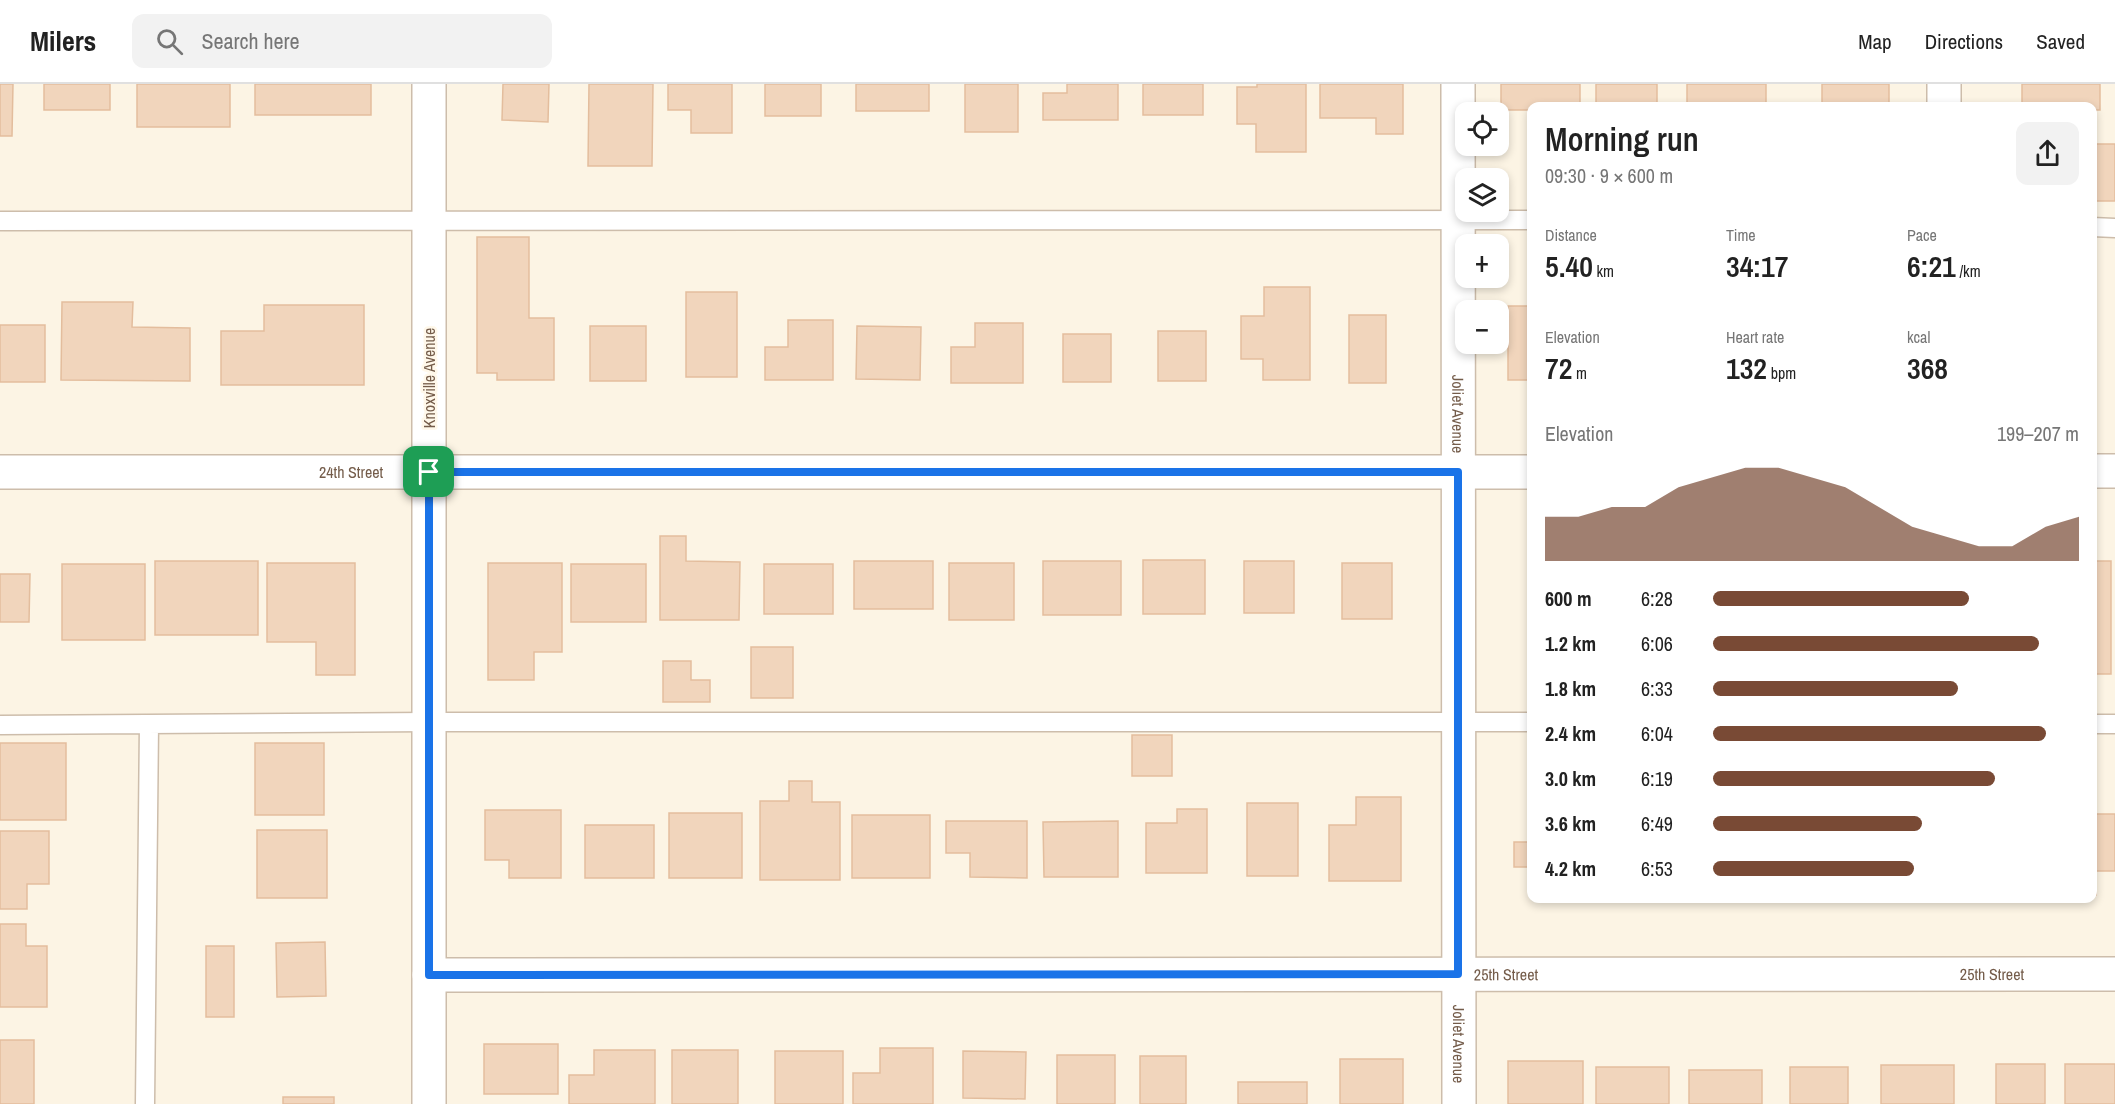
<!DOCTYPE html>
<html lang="en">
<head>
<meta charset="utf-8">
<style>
  :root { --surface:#fff; --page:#f2f2f2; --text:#222; --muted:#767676; --line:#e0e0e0; --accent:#794a35 }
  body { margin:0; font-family:"Archivo Narrow",sans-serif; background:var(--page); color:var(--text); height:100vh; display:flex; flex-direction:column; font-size:22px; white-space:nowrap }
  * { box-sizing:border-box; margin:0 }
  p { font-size:20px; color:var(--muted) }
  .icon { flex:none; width:33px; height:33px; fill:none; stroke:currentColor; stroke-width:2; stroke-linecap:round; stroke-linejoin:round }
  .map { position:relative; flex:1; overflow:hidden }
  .panel { position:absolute; left:1527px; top:18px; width:570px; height:801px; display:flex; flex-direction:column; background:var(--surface); border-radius:12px; box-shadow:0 3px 9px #0003 }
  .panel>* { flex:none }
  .tools { position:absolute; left:1455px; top:18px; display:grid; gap:12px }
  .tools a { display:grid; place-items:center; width:54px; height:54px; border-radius:12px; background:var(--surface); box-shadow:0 3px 9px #0003; font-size:30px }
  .pin { position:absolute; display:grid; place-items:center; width:51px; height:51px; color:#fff; margin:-26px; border-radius:12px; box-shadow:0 3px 9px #0006 }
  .round { display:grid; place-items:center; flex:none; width:63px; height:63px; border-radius:12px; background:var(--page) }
  .head { display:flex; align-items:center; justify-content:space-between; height:102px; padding:0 18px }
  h1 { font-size:33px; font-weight:600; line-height:45px }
  .metrics { display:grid; grid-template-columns:repeat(3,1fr); gap:9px; height:102px; padding:6px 18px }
  .metrics div { display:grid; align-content:center }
  .metrics b { font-size:30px; font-weight:600 }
  .metrics small { font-size:16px; font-weight:400 }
  .metrics p { font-size:16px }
  .chart { height:168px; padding:12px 18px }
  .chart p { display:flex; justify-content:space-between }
  .chart svg { width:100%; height:108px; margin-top:6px; fill:var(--accent); opacity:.7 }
  ul { padding:0 18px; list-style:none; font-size:20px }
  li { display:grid; grid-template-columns:96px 72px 1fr; align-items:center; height:45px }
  li i { height:15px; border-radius:8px; background:var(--accent) }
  header { display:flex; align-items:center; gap:36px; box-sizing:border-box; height:84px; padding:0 30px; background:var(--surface); border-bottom:2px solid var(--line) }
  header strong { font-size:28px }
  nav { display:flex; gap:33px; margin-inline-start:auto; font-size:21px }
  .search { width:420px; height:54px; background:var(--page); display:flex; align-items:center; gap:15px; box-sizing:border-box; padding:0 21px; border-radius:12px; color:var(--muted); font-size:22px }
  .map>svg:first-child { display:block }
  .building { fill:#f1d5bc; stroke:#e3bd9d; stroke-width:1.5 }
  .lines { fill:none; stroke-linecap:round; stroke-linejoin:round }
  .service-casing { stroke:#cdbdab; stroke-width:21 }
  .minor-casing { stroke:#cdbdab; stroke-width:36 }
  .tertiary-casing { stroke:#cdbdab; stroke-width:36 }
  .service { stroke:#fff; stroke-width:18 }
  .minor { stroke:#fff; stroke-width:33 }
  .tertiary { stroke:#fff; stroke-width:33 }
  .route-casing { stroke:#fff; stroke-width:12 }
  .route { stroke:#1a73e8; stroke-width:8 }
  .labels { text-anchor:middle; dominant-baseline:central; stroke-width:5; stroke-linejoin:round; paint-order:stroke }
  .street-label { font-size:16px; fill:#745c4a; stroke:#fff8ea }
</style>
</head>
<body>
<header>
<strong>Milers</strong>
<div class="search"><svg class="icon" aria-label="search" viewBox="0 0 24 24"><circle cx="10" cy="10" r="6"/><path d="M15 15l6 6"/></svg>Search here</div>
<nav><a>Map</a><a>Directions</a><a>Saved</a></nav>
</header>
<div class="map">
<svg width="2115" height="1020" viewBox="0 0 2115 1020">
  <rect width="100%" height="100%" fill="#fcf4e4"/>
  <path class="building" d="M0,0H13L12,52H0Z
    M44,0H110V26H44Z
    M137,0H230V43H137Z
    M255,0H371V31H255Z
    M503,0H549L548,38L502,36Z
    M589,0H653L652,82H588Z
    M668,0H732V49H691V26H668Z
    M765,0H821V32H765Z
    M856,0H929V27H856Z
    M965,0H1018V48H965Z
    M1067,0H1118V36H1043V9H1067Z
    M1143,0H1203V31H1143Z
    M1257,0H1306V68H1256V40H1237V3H1257Z
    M1320,0H1403V50H1376V34H1320Z
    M1501,0H1580V22H1532V26H1501Z
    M1596,0H1657V22H1596Z
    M1687,0H1766V22H1687Z
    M1822,0H1889V22H1822Z
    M2022,0H2100V26H2092V22H2022Z
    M2092,60H2115V117H2092Z
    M477,153H529V234H554V296H497V289H477Z
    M1264,203H1310V296H1263V275H1241V232H1264Z
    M686,208H737V293H686Z
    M62,218H133L132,243L190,244V297L61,296Z
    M264,221H364V301H221V247H264Z
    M1508,222H1532V296H1508Z
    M1349,231H1386V299H1349Z
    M788,236H833V296H765V263H788Z
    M975,239H1023V299H951V263H975Z
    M0,241H45V298H0Z
    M590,242H646V297H590Z
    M857,242L921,243L920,296L856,295Z
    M1158,247H1206V297H1158Z
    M1063,250H1111V298H1063Z
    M2092,269H2095L2096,313H2092Z
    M660,452H686V477L740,478L739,536H660Z
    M1143,476H1205V530H1143Z
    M155,477H258V551H155Z
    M854,477H933V525H854Z
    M1043,477H1121V531H1043Z
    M1244,477H1294V529H1244Z
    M2092,477H2111V590H2092Z
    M267,479H355V591H316V558H267Z
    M488,479H562V568H534V596H488Z
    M949,479H1014V536H949Z
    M1342,479H1392V535H1342Z
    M62,480H145V556H62Z
    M571,480H646V538H571Z
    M764,480H833V530H764Z
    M0,490H30L29,538H0Z
    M751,563H793V614H751Z
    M663,577H691V596H710V618H663Z
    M1132,651H1172V692H1132Z
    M0,659H66V736H0Z
    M255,659H324V731H255Z
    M789,697H812V718H840V796H760V717H789Z
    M1356,713H1401V797H1329V741H1356Z
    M1247,719H1298V792H1247Z
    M1177,725H1207V789H1146V739H1177Z
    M485,726H561V794H509V776H485Z
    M669,729H742V794H669Z
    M2092,730H2115V787H2096V811H2092Z
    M852,731H930V794H852Z
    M946,737H1027V794L970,793V769H946Z
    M1118,737V793H1044L1043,738Z
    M585,741H654V794H585Z
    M257,746H327V814H257Z
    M0,747H49V800H27V825H0Z
    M1514,758H1532V783H1514Z
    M0,840H26V862H47V923H0Z
    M325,858L326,912L277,913L276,859Z
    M206,862H234V933H206Z
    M0,956H34V1020H0Z
    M484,960H558V1010H484Z
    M880,964H933V1020H853V989H880Z
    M594,966H655V1020H569V991H594Z
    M672,966H738V1020H672Z
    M775,967H843V1020H775Z
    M963,967L1026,968L1025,1015L963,1014Z
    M1057,971H1115V1020H1057Z
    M1140,972H1186V1020H1140Z
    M1340,975H1403V1020H1340Z
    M1508,977H1583V1020H1508Z
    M1996,980H2045V1020H1996Z
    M2065,980H2115V1020H2065Z
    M1881,981H1954V1020H1881Z
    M1596,983H1669V1020H1596Z
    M1790,983H1848V1020H1790Z
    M1689,986H1762V1020H1689Z
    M1238,998H1307V1020H1238Z
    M283,1013H334V1020H283Z"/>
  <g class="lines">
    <g class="service-casing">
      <path id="service" d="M0,137L1532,136
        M2092,143L2115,144
        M2092,640H2115
        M0,641L429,638H1532
        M145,1020L149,640"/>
    </g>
    <g class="minor-casing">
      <g id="minor">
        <path d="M429,0V1020"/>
        <path id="s1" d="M1458,0L1459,1020"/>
        <path d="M1944,22V0"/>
        <path id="s2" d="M429,891L2115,890"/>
      </g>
    </g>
    <g class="tertiary-casing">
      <g id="tertiary">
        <path d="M2092,387H2115"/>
        <path id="s3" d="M0,388H1532"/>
      </g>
    </g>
    <use href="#service" class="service"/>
    <use href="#minor" class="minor"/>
    <use href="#tertiary" class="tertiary"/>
  </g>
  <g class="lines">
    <g class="route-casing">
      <path id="route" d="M429,388H1458V890L429,891Z"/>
    </g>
    <use href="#route" class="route"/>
  </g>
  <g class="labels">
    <g class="street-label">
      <text transform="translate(429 294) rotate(-90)">Knoxville Avenue</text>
      <text stroke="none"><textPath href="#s1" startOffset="330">Joliet Avenue</textPath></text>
      <text stroke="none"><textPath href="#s3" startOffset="351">24th Street</textPath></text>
      <text stroke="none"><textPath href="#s2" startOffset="1077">25th Street</textPath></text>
      <text stroke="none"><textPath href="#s2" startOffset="1563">25th Street</textPath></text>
      <text stroke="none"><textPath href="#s1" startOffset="960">Joliet Avenue</textPath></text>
    </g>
  </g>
</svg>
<div class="tools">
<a><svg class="icon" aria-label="locate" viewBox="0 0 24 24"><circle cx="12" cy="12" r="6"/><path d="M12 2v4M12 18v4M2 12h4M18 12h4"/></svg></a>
<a><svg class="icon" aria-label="layers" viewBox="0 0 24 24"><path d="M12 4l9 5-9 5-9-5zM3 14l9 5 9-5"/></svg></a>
<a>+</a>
<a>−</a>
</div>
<div class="pin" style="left:429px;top:388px;background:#1e9e55"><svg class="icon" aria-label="arrive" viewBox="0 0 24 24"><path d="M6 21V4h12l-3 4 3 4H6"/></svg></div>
<section class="panel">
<div class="head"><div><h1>Morning run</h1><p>09:30 · 9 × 600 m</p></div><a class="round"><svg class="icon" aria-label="share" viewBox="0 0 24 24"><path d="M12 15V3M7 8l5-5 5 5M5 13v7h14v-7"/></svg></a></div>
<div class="metrics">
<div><p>Distance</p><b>5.40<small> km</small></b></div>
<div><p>Time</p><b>34:17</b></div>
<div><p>Pace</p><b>6:21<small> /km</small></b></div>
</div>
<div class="metrics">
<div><p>Elevation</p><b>72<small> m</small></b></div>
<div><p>Heart rate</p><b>132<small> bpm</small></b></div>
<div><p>kcal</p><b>368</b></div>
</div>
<div class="chart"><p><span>Elevation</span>199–207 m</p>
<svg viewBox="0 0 160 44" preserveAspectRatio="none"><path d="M0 44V26L10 26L20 22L30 22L40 14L50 10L60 6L70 6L80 10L90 14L100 22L110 30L120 34L130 38L140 38L150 30L160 26V44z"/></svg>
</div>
<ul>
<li><b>600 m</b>6:28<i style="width:70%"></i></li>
<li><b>1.2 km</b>6:06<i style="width:89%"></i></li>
<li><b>1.8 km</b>6:33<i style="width:67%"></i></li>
<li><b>2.4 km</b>6:04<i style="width:91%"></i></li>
<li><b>3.0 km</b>6:19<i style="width:77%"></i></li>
<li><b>3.6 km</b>6:49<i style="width:57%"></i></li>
<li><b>4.2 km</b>6:53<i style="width:55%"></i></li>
</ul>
</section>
</div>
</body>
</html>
